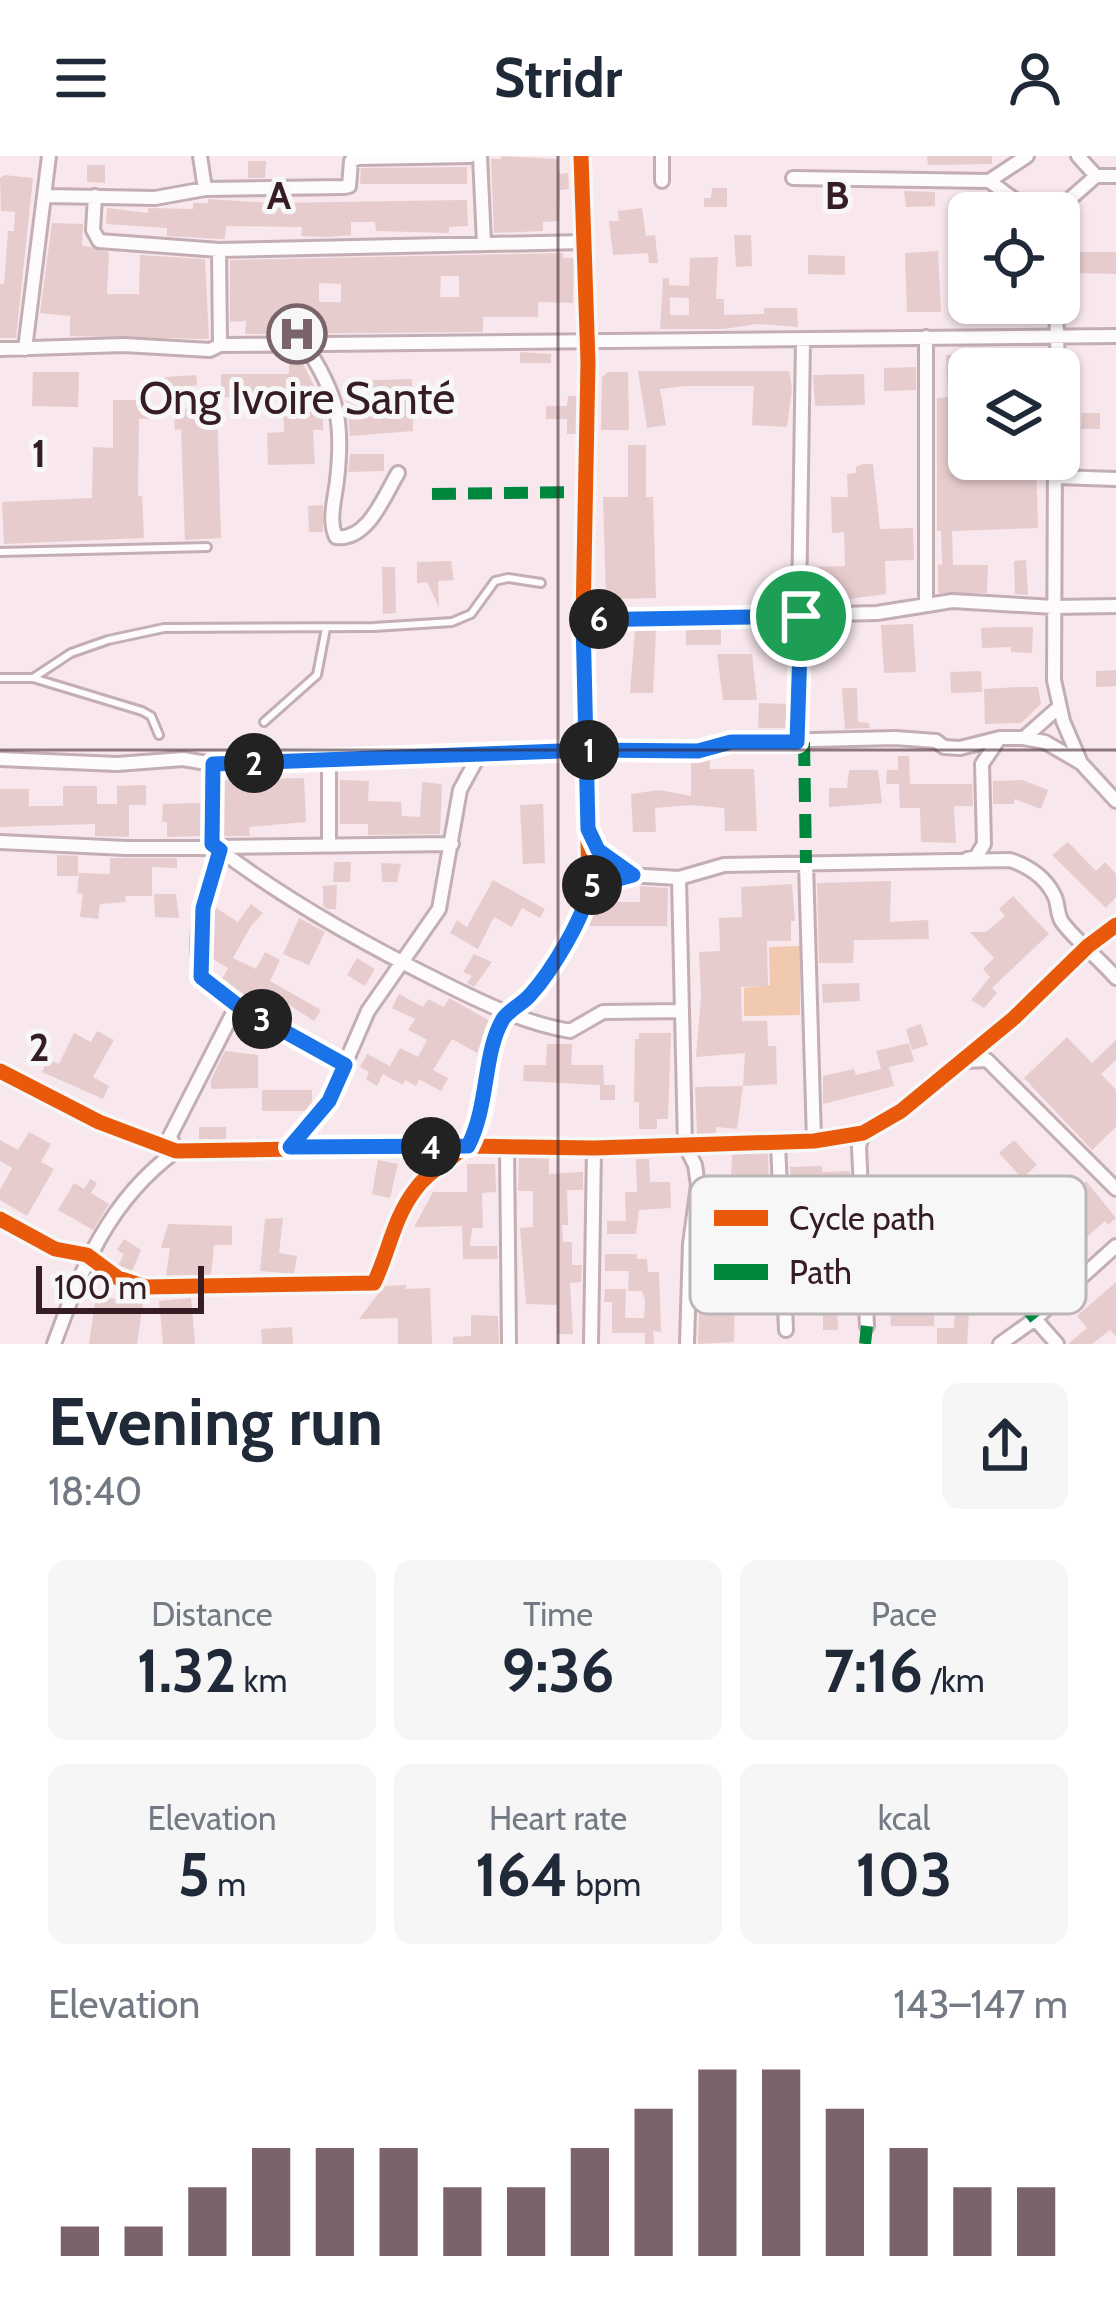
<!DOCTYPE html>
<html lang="en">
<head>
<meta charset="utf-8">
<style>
  :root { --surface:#fff; --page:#f6f6f7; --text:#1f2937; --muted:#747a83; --accent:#7a646a }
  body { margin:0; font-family:Cabin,sans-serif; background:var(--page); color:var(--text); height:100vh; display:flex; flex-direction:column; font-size:45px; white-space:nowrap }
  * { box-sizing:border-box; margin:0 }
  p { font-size:39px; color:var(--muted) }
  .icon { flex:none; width:66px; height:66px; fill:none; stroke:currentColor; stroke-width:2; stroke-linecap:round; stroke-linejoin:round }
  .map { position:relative; height:1188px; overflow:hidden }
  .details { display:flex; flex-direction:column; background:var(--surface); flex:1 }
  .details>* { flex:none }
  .buttons { position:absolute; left:948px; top:36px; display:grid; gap:24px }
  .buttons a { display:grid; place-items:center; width:132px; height:132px; border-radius:18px; background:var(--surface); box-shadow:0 3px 9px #0004; font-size:60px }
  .scale { position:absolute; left:36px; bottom:30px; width:168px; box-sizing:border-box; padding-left:12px; border:6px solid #361d24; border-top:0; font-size:33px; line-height:42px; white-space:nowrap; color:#361d24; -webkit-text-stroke:9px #f7f7f7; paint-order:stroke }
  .pin { position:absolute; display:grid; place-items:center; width:102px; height:102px; color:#fff; margin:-51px; border:6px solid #fff; border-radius:50%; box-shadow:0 3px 12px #0007 }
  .km { position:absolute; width:60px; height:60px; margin:-30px; border-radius:50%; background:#222; color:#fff; font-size:33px; line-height:60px; text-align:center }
  .round { display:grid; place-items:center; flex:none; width:126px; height:126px; border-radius:18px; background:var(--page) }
  .summary { display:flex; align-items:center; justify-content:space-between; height:204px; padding:0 48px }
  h1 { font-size:66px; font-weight:700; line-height:90px }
  .stats { display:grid; grid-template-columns:repeat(3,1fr); gap:18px; height:204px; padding:12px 48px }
  .stats div { display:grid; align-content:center; border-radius:18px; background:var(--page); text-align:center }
  .stats b { font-size:60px; font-weight:700 }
  .stats small { font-size:33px; font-weight:400 }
  .stats p { font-size:33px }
  .chart { height:336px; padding:24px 48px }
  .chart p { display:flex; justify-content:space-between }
  .chart svg { width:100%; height:216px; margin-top:12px; stroke:var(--accent); stroke-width:6 }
  header { display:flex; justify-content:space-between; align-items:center; height:156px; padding:0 48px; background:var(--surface); font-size:54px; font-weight:700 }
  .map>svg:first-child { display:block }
  .green { fill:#f0c9ae }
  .building { fill:#e7cccd; fill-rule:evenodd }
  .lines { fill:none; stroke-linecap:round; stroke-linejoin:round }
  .lane-casing { stroke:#c3aeb4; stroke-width:12 }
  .street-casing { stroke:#c3aeb4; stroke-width:18 }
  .lane { stroke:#fefbfc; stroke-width:6 }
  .street { stroke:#fefbfc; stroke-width:12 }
  .quiet { stroke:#00873e; stroke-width:12; stroke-dasharray:24 12; stroke-linecap:butt }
  .cycleway-casing { stroke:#f7f7f7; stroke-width:22 }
  .cycleway { stroke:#e8590c; stroke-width:15 }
  .route-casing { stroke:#fff; stroke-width:24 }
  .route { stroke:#1a73e8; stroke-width:15 }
  .grid { fill:none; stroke:#361d24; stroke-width:3; stroke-opacity:0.55 }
  .labels { text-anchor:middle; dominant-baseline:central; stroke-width:10; stroke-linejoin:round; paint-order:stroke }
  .poi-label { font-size:45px; fill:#361d24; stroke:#f7f7f7 }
  .key { fill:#f7f7f7; stroke:#bdb6b8; stroke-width:3 }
  .key-label { font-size:33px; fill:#361d24 }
  .grid-label { font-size:39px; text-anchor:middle; font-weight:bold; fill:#361d24; stroke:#f7f7f7; stroke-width:10; stroke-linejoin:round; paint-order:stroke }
</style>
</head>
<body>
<header><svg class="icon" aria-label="menu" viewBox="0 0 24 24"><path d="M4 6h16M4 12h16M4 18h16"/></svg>Stridr<svg class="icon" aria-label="person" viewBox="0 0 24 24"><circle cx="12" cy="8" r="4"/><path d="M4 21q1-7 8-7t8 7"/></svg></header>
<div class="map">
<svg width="1116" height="1188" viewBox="0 0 1116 1188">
  <rect width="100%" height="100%" fill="#f8e7ec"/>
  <path class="green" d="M800,790V859L744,860V832L770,829L769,791Z"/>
  <path class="building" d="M501,0L557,3L560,18L568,17L569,33L560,34L559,65L543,66V75L494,77L491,3H501Z
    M927,0H992V8L928,9Z
    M248,5H266L265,22H248Z
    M87,9H105V27L87,26Z
    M467,11V28H360L361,12Z
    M4,19L33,22L16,182H0V128H4L8,75H14L15,56L1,55L0,22Z
    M712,32H727V51H704V42H711Z
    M904,35L935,36V50L906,51Z
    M208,43L273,47L467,44L468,70L449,71V77L376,75L375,66H351V79L329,81L301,80L302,71L226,70L225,83H220L167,80V72L106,68L107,52L148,57V52L193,53V47H208Z
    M642,52L646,80L655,79L658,107H649L648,97L613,99L609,65H619L618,55Z
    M52,67L83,68L82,89L109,96L107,138H139L140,99L205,103L209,183L70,180V160L40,157Z
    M734,79H751L752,110L736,111Z
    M938,95L941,156H907L905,97Z
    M1066,96H1116V118L1075,117V139H1066Z
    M563,97V102H574L573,147L538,146V161H483V176L245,178L246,165L230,166V104ZM441,120H459V141H440ZM319,127L341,128V146H319Z
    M808,99L845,100V119L808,118Z
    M718,101L716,143H724V159L764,158V152H797L798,171L757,168L724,173H660L663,122H669V129L689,130L690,102ZM670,141L689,142V159H670Z
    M520,196L551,198V207H520Z
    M994,198L995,213H969V303H1036L1038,372L952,375L953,409H988L987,437H938V408L942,409L941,375H937V242L948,241L946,199Z
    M289,199H299L323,248V274H313L315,308L268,309L267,277L284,276L283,235H253V241H221V218H289Z
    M916,211V234L884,235V212Z
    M638,215H789L792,233L787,271L752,269L754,230H684L660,233L666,269L647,272Z
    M33,216H79L78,251L32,250Z
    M608,216H628L629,274H601L602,221Z
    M864,218L865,249L815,250L813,219Z
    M196,219L197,229L165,235V221Z
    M412,223L413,275L350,280L345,225Z
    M568,240H577L576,278H567V263H546V250H567Z
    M113,244H140V251L164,250V262L139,263L138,340H142L144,382L4,388L2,346L92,342L93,291L113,292Z
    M217,251L221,382L185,384L181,273L175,274L174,253Z
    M1082,257H1100V273H1081Z
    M628,289H646V341H653L656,442L606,443L603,341H628Z
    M350,298H384V315L348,316Z
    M863,308H873L880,373L913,372L914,404L885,405L886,438L835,445V439L815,440L814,411L845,410L844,376L832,377L831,341H848L847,318L856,317V311Z
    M323,349V376H309L308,350Z
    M1026,404L1028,439L1015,438L1014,405Z
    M451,405L454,424L438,425L439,451L427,426L417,427V406Z
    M382,411H395L396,457L383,458Z
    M913,468L916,516L884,517L881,469Z
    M721,471V489H686V472Z
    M1004,471H1033L1032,497L1011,496V491L982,492L981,472Z
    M635,473H656L653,537H630Z
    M717,498H752L757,544H723Z
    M1116,514V530L1096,531V515Z
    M981,515L982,536L951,537L950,516Z
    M1019,531H1038L1041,548L1021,567L985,568L984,533Z
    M842,532H857L858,566L869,567L870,572L845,573Z
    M759,547L787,548V572H758Z
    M898,600H909L910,628H972L973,650H954L956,687L921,686L920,652H900L899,628H886L887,614H898Z
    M710,603V613H754L757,675H725L724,652L691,649L655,652L656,676H633L631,638L659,634L691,640V605Z
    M849,614H878L882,647L829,651V632H847Z
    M304,622L306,666L249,671L250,680H223V624Z
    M340,624L369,625L368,645L401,646L402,660L420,661L422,626L442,628L440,678L368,679V668H340Z
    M1022,624L1048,634L1041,653L1014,643V648H993V625Z
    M146,629V649H129V681L95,680V668L0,671V633H29V650H63V630H97V648H117V630Z
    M202,647V680L167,681V666H162L163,648Z
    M543,648L545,707L523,708L520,649Z
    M1068,686L1096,715L1105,706L1116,718V741L1106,752L1052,699Z
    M57,699L78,700V720H57Z
    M110,702H177V712L152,711V740H125L126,746L100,748L98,763L80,761L83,738L77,737L79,717L110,718Z
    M334,706H351L350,726H333Z
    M381,707L401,708L397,726H382Z
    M493,724L545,753L540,762L522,752L512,771L494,761L478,793L450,777L457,764L467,771Z
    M891,725L890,766L928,764L929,783L854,784L853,807H819L817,727Z
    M792,728L795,765H791V785H767L768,830L741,831L742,865H767L768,890H776L777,928L743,930L745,897L696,901L701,841L699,796L720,795L719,762L742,761L741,731Z
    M337,729L336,753H327L323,750V730Z
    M640,730L668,732L667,770H587L600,739L618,733V746H640Z
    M154,738H176L179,762L155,761Z
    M1013,740L1049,778L992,832L997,837L984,852L971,844L990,821L983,813L994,802L970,776H986L1005,760L999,753Z
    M251,748L263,757L251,770L233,802L256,813L265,796L280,804L270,825L321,854L314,865L288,848L281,860L221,825L228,812L212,803L210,806L209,778L216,752L238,766Z
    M299,762L325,776L309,809L283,798Z
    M474,798L492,806L474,831L467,827L472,820L463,816Z
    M357,802L375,813L365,830L347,819Z
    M859,827L860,845L823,847L822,828Z
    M399,838L423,851L428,843L444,851L449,842L490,865L477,897L452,883L433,914L448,922L441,935L419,923L416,930L405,924L403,929L383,918L377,930L366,923L369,916L360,911L367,898L390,910L400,892L418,901L427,884L408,874L415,863L392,852Z
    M921,868L928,889L912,894L906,873Z
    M97,875L114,884L93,921L109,930L103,943L42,916L48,903L59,908L74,877L91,886Z
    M639,877H671L668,963H657V973H639V946H634L635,883H639Z
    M1067,881L1092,907L1116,884V904L1101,918L1116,934V971L1092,994L1024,922Z
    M909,887L914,905L889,911L894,930L823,948V920L854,913L856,919L881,913L876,895Z
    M547,888H572L571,909H603L604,929H615V944H600V929L523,925L524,909H546Z
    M225,895L258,899V932L211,933V924Z
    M743,930L737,973L716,971V978H697L695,931Z
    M262,934H312V948L307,955H262Z
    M199,971H226V983H199Z
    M29,976L51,988L41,1006L54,1013L27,1060L0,1044V1034L12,1012L0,1005V984L18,994Z
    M1014,984L1037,1009L1022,1022L999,997Z
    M768,997L769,1033H716V1022H731L732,998Z
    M519,1001L549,1002V1018L583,1016V1034H567L568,1069H562L563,1086H572V1109H582L581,1126L570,1127L573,1178H557V1149L526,1148L520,1072L533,1071V1035H518Z
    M636,1003H649L650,1026H670L671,1052L639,1054L636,1078H607V1065H626L625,1036H637Z
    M378,1004L398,1008L390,1042L372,1038Z
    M467,1008H495L496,1036L482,1037L483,1072H472L470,1090H497L498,1103H463L462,1070L414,1071L433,1036H467Z
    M822,1010V1016L850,1015V1032L791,1031L790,1011Z
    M90,1023L97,1027L91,1037L109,1048L93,1074L58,1054L74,1027L84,1033Z
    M1063,1025L1073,1037L1086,1025L1116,1062L1108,1069L1105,1065L1078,1089L1054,1061L1029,1084L1034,1090L1024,1099L1007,1080Z
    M723,1059H736L737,1095H728V1121H735L734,1186L698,1188L700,1121H716V1095H700L702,1076L722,1074Z
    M283,1062L279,1097L297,1100L294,1118L260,1115L265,1063Z
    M168,1068L232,1070V1089H214L211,1119L166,1120L170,1092H161Z
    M844,1070L846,1140L837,1141L838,1174H823V1142L795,1141L793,1091L828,1092L827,1071Z
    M124,1083L141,1094L132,1115L118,1109L124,1098L117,1094Z
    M605,1098H637V1103H647L648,1116H659L661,1176L653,1175L654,1188H645V1177H612V1146H604L605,1133H626L625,1162H644L645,1145L642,1135H628L629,1115H605Z
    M893,1114L894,1142L907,1141V1153H934V1170H891L890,1154H877L875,1115Z
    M1116,1126V1180L1110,1174L1092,1188H1068L1087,1172L1077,1160Z
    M407,1129L405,1133L430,1132L432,1188H398V1162L359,1163L384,1130Z
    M943,1139H970L967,1188H937V1172H954L955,1154H943Z
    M96,1140L143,1147L137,1188H89Z
    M191,1142L195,1188H163L159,1145Z
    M471,1159L498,1160L499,1188H453V1181L471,1180Z
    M292,1171L293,1188H262L261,1173Z"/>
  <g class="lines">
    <g class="lane-casing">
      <path id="lane" d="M0,396L207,391
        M0,522H33L142,555L151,560L159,579
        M33,522L71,497L108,484L164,472L374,471L452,466L471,458L495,425L508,422L541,427
        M264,566L317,519L326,472"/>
    </g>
    <g class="street-casing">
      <path id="street" d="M200,0L205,33
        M480,0L484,87
        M662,0V25
        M1078,0L1096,20
        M793,22L989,25L1027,0
        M989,25L1033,57
        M47,40L155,42L205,33L344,31L349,30L351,5L358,2L470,0
        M95,40L93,74L99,85L219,94L583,86
        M1054,57L1096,20H1116
        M219,94L220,189
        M1056,147L1058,213
        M926,181V447
        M304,187C337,238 344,263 337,324C335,343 328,364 336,381C368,385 384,340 398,317
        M0,193L124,189L210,194L220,189L1116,180
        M25,193L49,0
        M1055,303L1054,524L1063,565L1081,607
        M1057,321L1116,323
        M583,464L877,457L952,445L1054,451L1116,450
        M1024,582L1059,551
        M797,585L803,184
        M0,603L117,608L183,603L213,608L587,594L698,595L731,586L895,582L936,585L944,591L960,592L1000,582H1023L1045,586L1081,607L1116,645
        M213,608L212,688C283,743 362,787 441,826C483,847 524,867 570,875L603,856L681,855
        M591,680L598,694L631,718
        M0,686L126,692L452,688
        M329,688V604
        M220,694C206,734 189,785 204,827L345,909
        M967,703L976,701L984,688L982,608L999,583
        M806,707L814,985
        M679,722L685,989L695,1009L698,1029L690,1088L687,1188
        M589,731L628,719L679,722L724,709L1010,704C1028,710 1045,721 1054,739C1059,748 1056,756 1062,766C1077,786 1100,803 1116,822
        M966,905L987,904L1116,1033
        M0,915L99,966L176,995L468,990L594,992L814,985L863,977L901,955L1014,862L1088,790L1116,769
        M863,977L859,990L867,1170
        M778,987L786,1174
        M290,991L329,945L368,855L439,753L460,634L479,599
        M507,991L509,1188
        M176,995L170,980L237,849
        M0,1063L55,1093L87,1099L118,1122L146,1131L374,1127C389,1096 393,1063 415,1034C433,1008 466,1001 479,969C492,936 483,890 505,861C511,851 525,846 533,837C552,814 585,760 589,731L583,464L588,206L581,0
        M1035,1163L1057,1188
        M54,1188C82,1112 108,1045 176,995
        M591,1188L594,992
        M1000,1188L1035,1163L1116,1090"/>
    </g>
    <use href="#lane" class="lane"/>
    <use href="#street" class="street"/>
    <path class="quiet" d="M432,338L586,336
      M804,586L806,707
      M867,1107L989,1103L1035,1163
      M865,1188L867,1170"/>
    <g class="cycleway-casing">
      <path id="cycleway" d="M0,915L99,966L176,995L468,990L594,992L814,985L863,977L901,955L1014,862L1088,790L1116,769
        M0,1063L55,1093L87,1099L118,1122L146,1131L374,1127C389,1096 393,1063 415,1034C433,1008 466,1001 479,969C492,936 483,890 505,861C511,851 525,846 533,837C552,814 585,760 589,731L583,464L588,206L581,0"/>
    </g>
    <use href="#cycleway" class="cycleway"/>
  </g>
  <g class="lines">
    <g class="route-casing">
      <path id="route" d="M801,460L797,586H731L698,595L587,594L213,608L212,688L220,694L203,752L201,821L237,849L345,909L329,945L290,991L468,990C489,950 483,896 503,863C510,853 523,848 531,838C551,816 586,759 589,731L633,719L598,694L588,673L583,464L801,460"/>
    </g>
    <use href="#route" class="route"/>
  </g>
  <path class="grid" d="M558,0V1188M0,594H1116"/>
  <defs>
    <g id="hospital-ring" transform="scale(3)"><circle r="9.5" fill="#f7f7f7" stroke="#7a646a" stroke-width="1.5"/><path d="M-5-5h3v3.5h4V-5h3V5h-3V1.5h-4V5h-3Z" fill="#7a646a"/></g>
  </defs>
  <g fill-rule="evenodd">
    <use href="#hospital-ring" x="297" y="178"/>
  </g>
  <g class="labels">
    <g class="poi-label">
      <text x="297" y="242">Ong Ivoire Santé</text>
    </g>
  </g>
  <rect x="690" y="1020" width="396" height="138" rx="18" class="key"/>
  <rect x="714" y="1054" width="54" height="16" fill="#e8590c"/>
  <rect x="714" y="1108" width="54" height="16" fill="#00873e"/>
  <g class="key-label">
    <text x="789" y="1074">Cycle path</text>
    <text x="789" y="1128">Path</text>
  </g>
  <g class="grid-label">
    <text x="279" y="53">A</text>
    <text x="837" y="53">B</text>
    <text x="39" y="311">1</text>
    <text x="39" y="905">2</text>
  </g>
</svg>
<div class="buttons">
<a><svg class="icon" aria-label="locate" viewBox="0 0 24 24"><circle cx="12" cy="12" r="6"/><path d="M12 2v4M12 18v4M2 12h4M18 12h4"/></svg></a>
<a><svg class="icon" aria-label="layers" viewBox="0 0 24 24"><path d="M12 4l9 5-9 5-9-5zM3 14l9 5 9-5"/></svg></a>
</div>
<div class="scale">100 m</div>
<div class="pin" style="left:801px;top:460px;background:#1e9e55"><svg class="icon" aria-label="arrive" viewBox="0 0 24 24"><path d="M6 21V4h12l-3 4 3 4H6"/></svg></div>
<b class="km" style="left:589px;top:594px">1</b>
<b class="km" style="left:254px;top:607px">2</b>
<b class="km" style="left:262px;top:863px">3</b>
<b class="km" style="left:431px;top:991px">4</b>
<b class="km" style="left:592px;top:729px">5</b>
<b class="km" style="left:599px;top:463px">6</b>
</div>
<section class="details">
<div class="summary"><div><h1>Evening run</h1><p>18:40</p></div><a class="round"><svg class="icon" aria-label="share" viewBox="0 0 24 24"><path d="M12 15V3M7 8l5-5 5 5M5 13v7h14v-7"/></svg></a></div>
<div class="stats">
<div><p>Distance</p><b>1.32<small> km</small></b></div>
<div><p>Time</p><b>9:36</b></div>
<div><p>Pace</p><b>7:16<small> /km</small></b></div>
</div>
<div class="stats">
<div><p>Elevation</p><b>5<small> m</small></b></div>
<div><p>Heart rate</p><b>164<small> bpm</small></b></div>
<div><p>kcal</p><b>103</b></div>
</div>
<div class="chart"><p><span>Elevation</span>143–147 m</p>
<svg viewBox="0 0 160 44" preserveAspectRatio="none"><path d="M5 44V38M15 44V38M25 44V30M35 44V22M45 44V22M55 44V22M65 44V30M75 44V30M85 44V22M95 44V14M105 44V6M115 44V6M125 44V14M135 44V22M145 44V30M155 44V30"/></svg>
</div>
</section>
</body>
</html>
